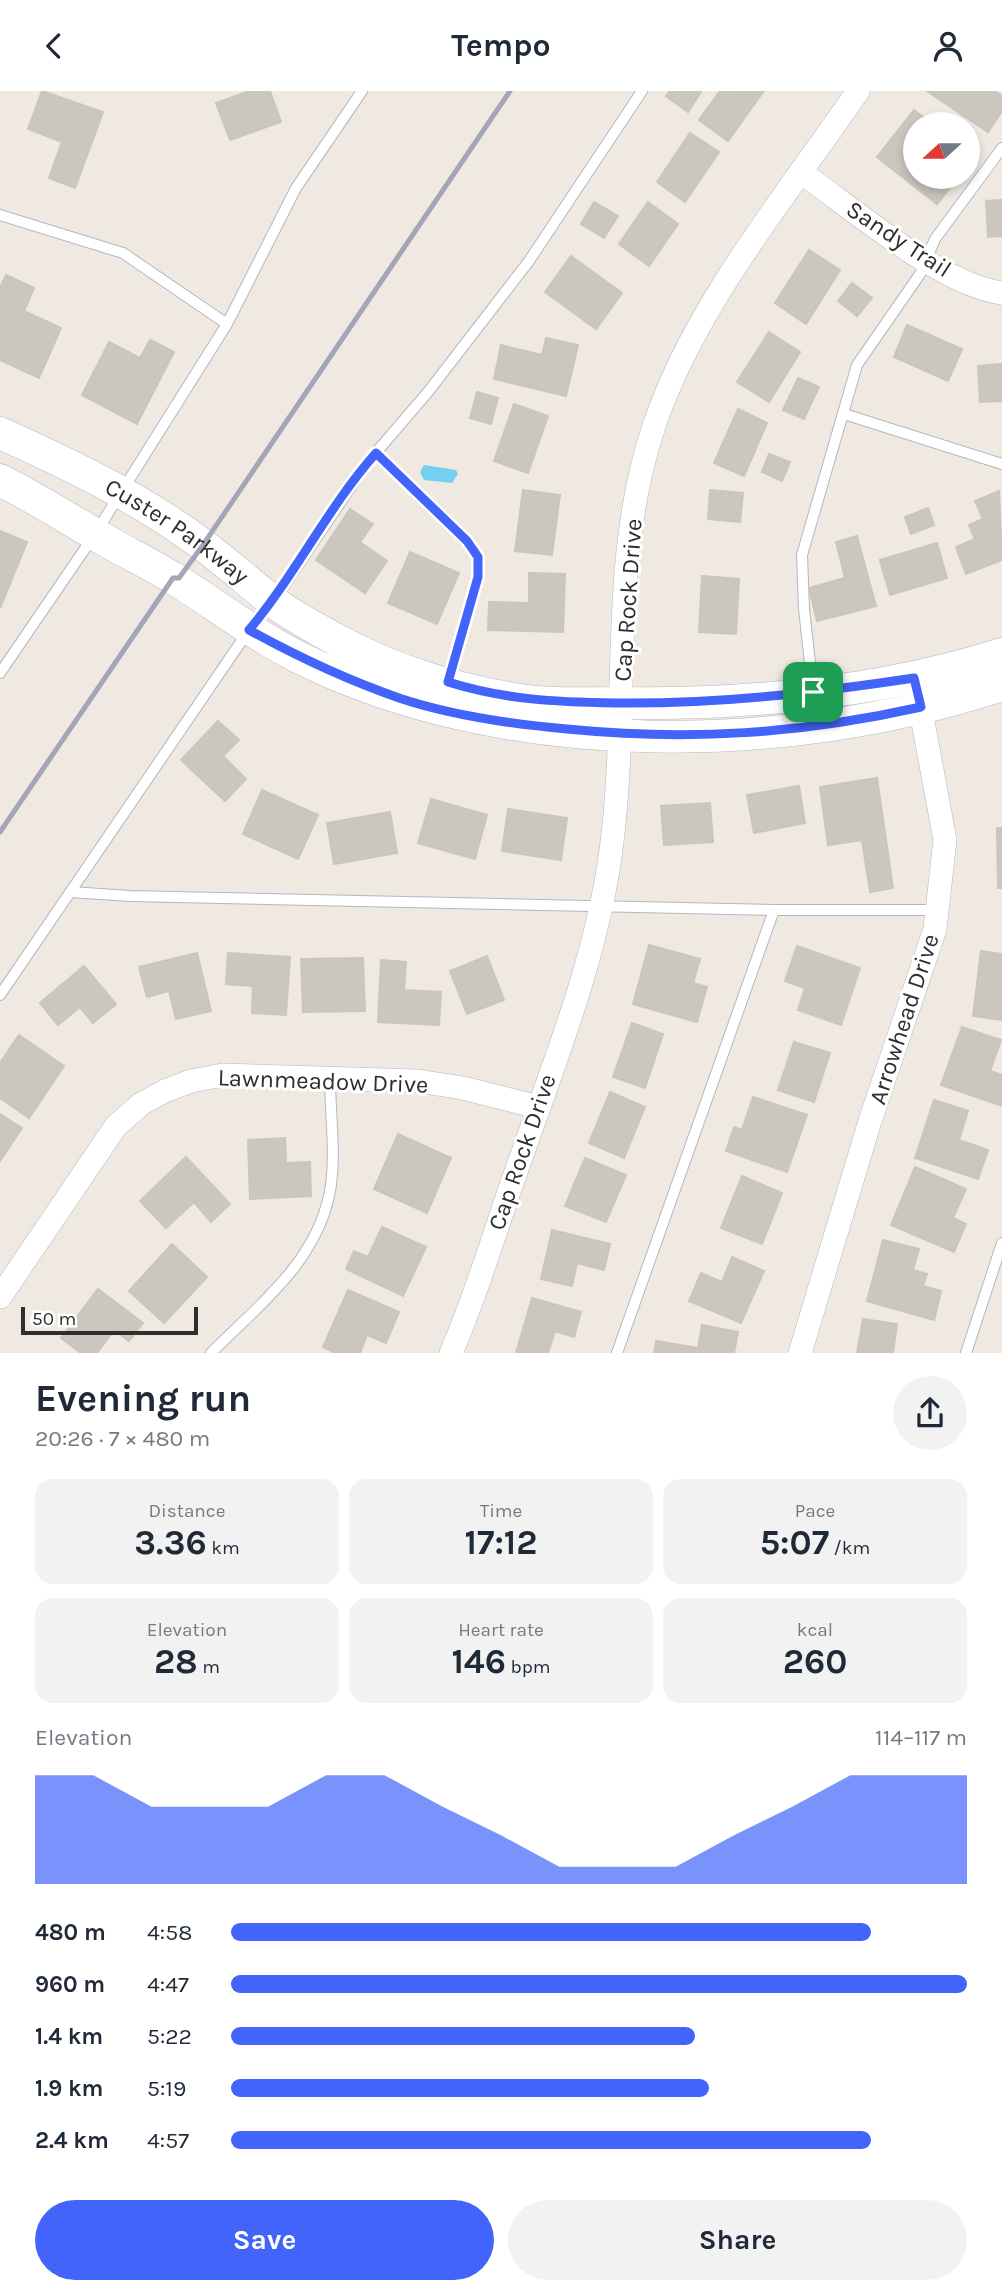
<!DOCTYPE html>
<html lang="en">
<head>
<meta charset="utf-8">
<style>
  :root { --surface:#fff; --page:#f2f2f3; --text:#1f2937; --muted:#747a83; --accent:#4264fb }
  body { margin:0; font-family:Karla,sans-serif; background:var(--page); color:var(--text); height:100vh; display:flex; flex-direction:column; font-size:26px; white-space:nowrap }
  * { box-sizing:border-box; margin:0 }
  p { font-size:23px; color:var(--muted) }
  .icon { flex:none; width:38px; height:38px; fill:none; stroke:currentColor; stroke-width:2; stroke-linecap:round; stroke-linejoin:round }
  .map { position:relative; height:1262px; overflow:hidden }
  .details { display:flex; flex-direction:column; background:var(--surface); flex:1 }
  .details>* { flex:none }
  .needle { width:46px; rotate:249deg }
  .controls { position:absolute; left:903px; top:21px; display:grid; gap:14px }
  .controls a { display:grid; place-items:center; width:77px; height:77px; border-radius:50%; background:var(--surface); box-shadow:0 4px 10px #0003; font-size:35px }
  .scale { position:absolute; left:21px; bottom:18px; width:177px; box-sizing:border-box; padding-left:7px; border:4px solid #2e2e2e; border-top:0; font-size:19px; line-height:24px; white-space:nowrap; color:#2e2e2e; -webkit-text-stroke:5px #fff; paint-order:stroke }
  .pin { position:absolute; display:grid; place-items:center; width:60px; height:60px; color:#fff; margin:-30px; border-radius:14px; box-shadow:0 4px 10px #0006 }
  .round { display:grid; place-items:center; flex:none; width:74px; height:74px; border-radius:37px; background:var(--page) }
  .summary { display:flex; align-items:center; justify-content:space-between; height:119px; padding:0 35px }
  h1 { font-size:38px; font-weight:700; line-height:52px }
  .figures { display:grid; grid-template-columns:repeat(3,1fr); gap:10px; height:119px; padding:7px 35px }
  .figures div { display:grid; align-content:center; border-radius:18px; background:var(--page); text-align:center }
  .figures b { font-size:35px; font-weight:700 }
  .figures small { font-size:19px; font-weight:400 }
  .figures p { font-size:19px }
  .chart { height:196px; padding:14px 35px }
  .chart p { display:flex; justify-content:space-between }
  .chart svg { width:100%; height:126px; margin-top:7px; fill:var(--accent); opacity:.7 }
  .button { display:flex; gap:14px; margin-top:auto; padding:14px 35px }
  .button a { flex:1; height:80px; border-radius:42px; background:var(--accent); color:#fff; font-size:28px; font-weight:700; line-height:80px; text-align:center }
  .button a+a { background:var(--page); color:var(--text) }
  ul { padding:0 35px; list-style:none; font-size:23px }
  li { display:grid; grid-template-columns:112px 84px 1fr; align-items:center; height:52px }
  li i { height:18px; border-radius:9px; background:var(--accent) }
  header { display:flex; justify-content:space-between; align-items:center; height:91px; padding:0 35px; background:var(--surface); font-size:32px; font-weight:700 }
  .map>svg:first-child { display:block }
  .water { fill:#75cff0 }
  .building { fill:#cbc7bf; stroke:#cbc5ba; stroke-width:2 }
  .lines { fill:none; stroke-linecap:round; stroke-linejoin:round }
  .lane-casing { stroke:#b4b7c1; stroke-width:12 }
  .street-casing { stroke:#b4b7c1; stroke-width:24 }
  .secondary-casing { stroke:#b4b7c1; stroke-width:33 }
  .lane { stroke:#fff; stroke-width:10 }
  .street { stroke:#fff; stroke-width:23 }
  .secondary { stroke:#fff; stroke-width:32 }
  .rail { stroke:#a3a6b8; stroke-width:5 }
  .route-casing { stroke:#fff; stroke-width:14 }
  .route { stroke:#4264fb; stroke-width:9 }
  .labels { text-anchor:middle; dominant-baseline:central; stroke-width:6; stroke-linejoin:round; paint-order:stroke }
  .street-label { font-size:24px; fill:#2e2e2e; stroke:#fff }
</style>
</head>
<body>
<header><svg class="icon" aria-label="back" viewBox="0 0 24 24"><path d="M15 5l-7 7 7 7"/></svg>Tempo<svg class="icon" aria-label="person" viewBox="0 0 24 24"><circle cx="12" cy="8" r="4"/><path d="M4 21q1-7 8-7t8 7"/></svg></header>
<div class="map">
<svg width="1002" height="1262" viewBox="0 0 1002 1262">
  <rect width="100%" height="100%" fill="#efe9e1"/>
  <path class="water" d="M424,374L456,379L458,383L452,392L424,389L420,381Z"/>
  <path class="building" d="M42,0L103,21L75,97L49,87L62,51L28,38Z
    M249,0H270L281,31L230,49L216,12Z
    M670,0H700L701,1L688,21L666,5Z
    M720,0L763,1L728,50L699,29Z
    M927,0H995L1002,5V20L988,41Z
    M914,19L932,33H915V86H947L954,92L937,113L877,66Z
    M690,42L719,61L685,111L657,91Z
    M1002,109V145L988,146L986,110Z
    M594,111L618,125L604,147L581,133Z
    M648,111L678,133L649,175L619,153Z
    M809,159L840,179L806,233L775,212Z
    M571,165L622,202L596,238L545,201Z
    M6,184L34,197L24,220L61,237L39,287L0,269V197Z
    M852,192L872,207L857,225L838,210Z
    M907,234L962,258L948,290L894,266Z
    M769,241L800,261L769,311L737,291Z
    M546,247L578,254L566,305L494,288L501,254L542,264Z
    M150,249L174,261L137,333L82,304L109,251L140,267Z
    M1002,273V310L980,311L978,275Z
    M798,287L819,296L804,328L783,319Z
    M477,301L498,307L491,333L470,327Z
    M514,313L548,325L528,382L494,370Z
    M738,318L767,332L744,385L714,372Z
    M769,363L790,371L782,390L762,381Z
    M523,399L560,404L552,464L515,460Z
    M710,399L743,402L740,431L708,428Z
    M999,400L1002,469L966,483L956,456L975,448L969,434L983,428L975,410Z
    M928,417L934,434L911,443L905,426Z
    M350,418L373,433L360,451L387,470L365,502L316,469Z
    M0,440L27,451L0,517Z
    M857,445L876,515L817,530L809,497L845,487L836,451Z
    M937,452L947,487L890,504L880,469Z
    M410,461L459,482L437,533L388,512Z
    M529,482L565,483L563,541L488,539L489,511L529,512Z
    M702,485L739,488L736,543L699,541Z
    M218,630L239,649L223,665L246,688L225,710L181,669Z
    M877,687L893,797L870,801L862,749L828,754L820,696Z
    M799,695L805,732L754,742L747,704Z
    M262,699L318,724L298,768L243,743Z
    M431,708L487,724L475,768L418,752Z
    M710,712L713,751L664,754L661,715Z
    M508,718L567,727L561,769L502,760Z
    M390,721L397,762L334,773L327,732Z
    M997,737H1002V797H998Z
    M649,854L700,868L693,892L707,896L697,931L633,913Z
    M797,855L860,877L841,934L798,919L805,897L785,890Z
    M981,860L1002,863V929L973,925Z
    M197,862L211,920L176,928L169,900L147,906L139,876Z
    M228,862L290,866L286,924L252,922L253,895L226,893Z
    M487,865L504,909L467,923L450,880Z
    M363,867L365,920L303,921L301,868Z
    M381,869L406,871L404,899L441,901L439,934L378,931Z
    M84,875L116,913L93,932L80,916L58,934L40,912Z
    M632,932L663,943L645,997L613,986Z
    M962,936L1001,949L990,980L1002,984V1015L941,994Z
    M19,944L64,975L29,1027L0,1007V972Z
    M794,951L830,962L814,1011L778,999Z
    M610,1001L645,1016L624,1067L589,1052Z
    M753,1006L807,1024L787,1081L726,1060L734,1036L742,1039Z
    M934,1009L968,1020L959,1049L988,1059L978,1088L915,1067Z
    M0,1023L22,1037L0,1070Z
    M398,1043L451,1067L427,1122L374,1098Z
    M285,1047L286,1072L310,1071L311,1105L250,1108L248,1049Z
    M186,1066L230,1113L211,1131L194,1111L166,1137L140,1110Z
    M585,1067L626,1084L606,1131L565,1115Z
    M915,1076L966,1098L953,1127L966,1133L954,1161L891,1134Z
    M742,1085L782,1102L762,1153L721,1137Z
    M382,1136L426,1156L403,1205L346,1178L354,1160L368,1166Z
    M552,1139L610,1153L604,1179L577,1172L572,1195L541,1188Z
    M883,1149L919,1158L913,1179L927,1183L923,1195L941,1200L934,1229L867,1210Z
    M172,1153L207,1186L164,1232L129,1200Z
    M732,1166L764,1180L741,1232L689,1210L701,1182L722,1191Z
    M98,1198L143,1232L129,1250L114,1239L97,1262H81L61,1247Z
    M348,1199L399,1221L386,1252L367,1244L360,1262H335L323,1256Z
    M532,1207L581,1221L574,1246L555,1240L548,1262H516Z
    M863,1228L897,1233L893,1262H857Z
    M702,1234L738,1241L734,1262H654L656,1250L698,1257Z"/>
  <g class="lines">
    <g class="lane-casing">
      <path id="lane" d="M0,124L123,162L227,233
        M844,323L1002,373
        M376,362L467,450L478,466V486L448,591
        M0,582L95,443L227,233L296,97L362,0
        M813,599L804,518L802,464L857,274L920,183L935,148L1002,57
        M70,801L130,805L774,819H937
        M0,904L249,539L273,511L367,372L428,301L529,170L642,0
        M211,1262C258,1215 314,1173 329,1105C337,1068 330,1025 330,987
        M617,1262L774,819
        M966,1262L1002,1152"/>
    </g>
    <g class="street-casing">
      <path id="street" d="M802,82C853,118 941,194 1002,202
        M0,1206L116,1035L141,1013L165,1000L191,990L223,984L418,990L463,997L538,1016
        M451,1262C479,1198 498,1129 522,1064C557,964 597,865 611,759C630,619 608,471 654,335C694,215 787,104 858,0
        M800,1262L870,1030L935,838L945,749L918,604"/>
    </g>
    <g class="secondary-casing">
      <g id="secondary">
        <path id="s1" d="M0,342C71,374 140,407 203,454C226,471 248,491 271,509C290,524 314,536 335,548C390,579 458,599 520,609C551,614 585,612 617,612C746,614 879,602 1002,563"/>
        <path d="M0,389C32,405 62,424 93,442C119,458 147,471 173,487C215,513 254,544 300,567C505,669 787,665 1002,594"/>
      </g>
    </g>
    <use href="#lane" class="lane"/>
    <use href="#street" class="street"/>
    <use href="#secondary" class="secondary"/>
    <path class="rail" d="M0,741L173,487H179L203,454L510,0"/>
  </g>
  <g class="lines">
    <g class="route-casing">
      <path id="route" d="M376,362L467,450L478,466V486L448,591C506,609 556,611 616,612C717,613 815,602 914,587L921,616C800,643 690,650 567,638C510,633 453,625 399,607C347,589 298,566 249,539C296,483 328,416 376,362Z"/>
    </g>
    <use href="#route" class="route"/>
  </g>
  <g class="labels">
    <g class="street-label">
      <text transform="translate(899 148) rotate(33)">Sandy Trail</text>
      <text stroke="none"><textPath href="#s1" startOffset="203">Custer Parkway</textPath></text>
      <text transform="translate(628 509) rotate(-86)">Cap Rock Drive</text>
      <text transform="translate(904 928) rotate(-72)">Arrowhead Drive</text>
      <text transform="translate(323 990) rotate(2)">Lawnmeadow Drive</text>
      <text transform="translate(522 1061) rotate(-71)">Cap Rock Drive</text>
    </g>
  </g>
</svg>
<div class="controls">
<a><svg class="needle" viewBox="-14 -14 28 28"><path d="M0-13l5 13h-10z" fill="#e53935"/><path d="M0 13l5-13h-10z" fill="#747a83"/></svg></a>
</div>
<div class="scale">50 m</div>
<div class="pin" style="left:813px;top:601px;background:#1e9e55"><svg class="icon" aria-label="arrive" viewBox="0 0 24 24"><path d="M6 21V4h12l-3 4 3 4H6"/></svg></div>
</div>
<section class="details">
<div class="summary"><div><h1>Evening run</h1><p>20:26 · 7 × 480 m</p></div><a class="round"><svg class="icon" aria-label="share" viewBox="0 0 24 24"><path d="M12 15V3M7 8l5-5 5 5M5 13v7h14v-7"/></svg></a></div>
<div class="figures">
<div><p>Distance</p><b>3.36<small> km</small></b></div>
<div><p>Time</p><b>17:12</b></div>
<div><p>Pace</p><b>5:07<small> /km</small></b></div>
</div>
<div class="figures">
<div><p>Elevation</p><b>28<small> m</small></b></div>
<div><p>Heart rate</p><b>146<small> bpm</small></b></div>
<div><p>kcal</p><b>260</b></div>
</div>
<div class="chart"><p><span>Elevation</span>114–117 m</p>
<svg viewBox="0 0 160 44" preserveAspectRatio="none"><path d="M0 44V6L10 6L20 17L30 17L40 17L50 6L60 6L70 17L80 27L90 38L100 38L110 38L120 27L130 17L140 6L150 6L160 6V44z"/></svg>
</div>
<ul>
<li><b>480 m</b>4:58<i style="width:87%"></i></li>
<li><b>960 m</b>4:47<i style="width:100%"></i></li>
<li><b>1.4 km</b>5:22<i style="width:63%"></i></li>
<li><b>1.9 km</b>5:19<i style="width:65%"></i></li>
<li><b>2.4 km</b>4:57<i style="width:87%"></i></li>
</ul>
<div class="button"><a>Save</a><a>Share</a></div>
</section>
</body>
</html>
